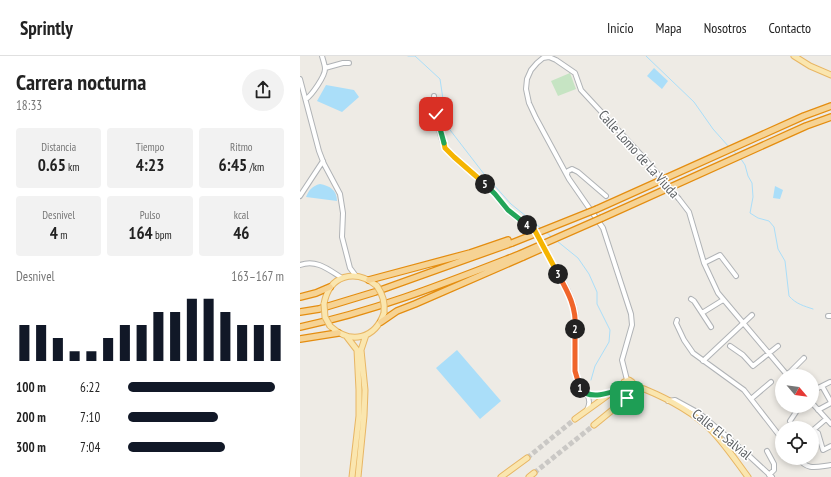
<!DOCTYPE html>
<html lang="es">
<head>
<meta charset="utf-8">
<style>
  :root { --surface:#fff; --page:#f2f2f2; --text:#222; --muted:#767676; --line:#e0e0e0; --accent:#111827 }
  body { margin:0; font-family:"PT Sans Narrow",sans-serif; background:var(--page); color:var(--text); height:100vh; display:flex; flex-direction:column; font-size:15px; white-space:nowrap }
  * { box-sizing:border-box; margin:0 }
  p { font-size:13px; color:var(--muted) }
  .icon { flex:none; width:22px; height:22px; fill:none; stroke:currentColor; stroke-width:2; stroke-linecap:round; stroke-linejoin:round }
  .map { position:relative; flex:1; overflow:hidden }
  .details { display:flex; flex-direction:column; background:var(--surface); width:300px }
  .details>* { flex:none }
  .needle { width:26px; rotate:119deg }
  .fabs { position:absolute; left:475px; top:313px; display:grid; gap:8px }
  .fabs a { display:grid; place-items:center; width:44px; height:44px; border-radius:50%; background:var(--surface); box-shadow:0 2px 6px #0003; font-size:20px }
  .pin { position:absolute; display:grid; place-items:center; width:34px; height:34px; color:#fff; margin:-17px; border-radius:8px; box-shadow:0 2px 6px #0006 }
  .km { position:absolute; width:20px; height:20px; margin:-10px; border-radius:50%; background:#222; color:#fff; font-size:11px; line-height:20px; text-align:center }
  .round { display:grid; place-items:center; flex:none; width:42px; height:42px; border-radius:21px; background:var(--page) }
  .overview { display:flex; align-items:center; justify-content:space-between; height:68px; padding:0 16px }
  h1 { font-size:22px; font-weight:700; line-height:30px }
  .stats { display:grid; grid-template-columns:repeat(3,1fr); gap:6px; height:68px; padding:4px 16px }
  .stats div { display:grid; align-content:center; border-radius:4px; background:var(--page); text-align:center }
  .stats b { font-size:17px; font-weight:700 }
  .stats small { font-size:11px; font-weight:400 }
  .stats p { font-size:11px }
  .chart { height:112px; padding:8px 16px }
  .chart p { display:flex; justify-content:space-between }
  .chart svg { width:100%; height:72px; margin-top:4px; stroke:var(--accent); stroke-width:6 }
  ul { padding:0 16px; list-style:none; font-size:13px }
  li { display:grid; grid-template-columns:64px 48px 1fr; align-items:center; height:30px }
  li i { height:10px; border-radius:5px; background:var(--accent) }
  header { display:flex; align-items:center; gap:24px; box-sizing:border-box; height:56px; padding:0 20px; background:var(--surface); border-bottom:1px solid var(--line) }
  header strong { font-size:19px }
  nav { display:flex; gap:22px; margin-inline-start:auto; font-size:14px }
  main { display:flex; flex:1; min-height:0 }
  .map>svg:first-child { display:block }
  .green { fill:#c6e4c3 }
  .water { fill:#aadef9 }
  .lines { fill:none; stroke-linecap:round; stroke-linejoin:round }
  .stream { stroke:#aadef9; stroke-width:1 }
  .major-tunnel { stroke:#cac8c5; stroke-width:5; stroke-dasharray:5 2.5; stroke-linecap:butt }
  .minor-casing { stroke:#b0b3b6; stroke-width:6 }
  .major-casing { stroke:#e8b664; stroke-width:7 }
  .highway-casing { stroke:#e48d10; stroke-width:8 }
  .minor { stroke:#fff; stroke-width:4 }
  .major { stroke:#fae6af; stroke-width:5 }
  .highway { stroke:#f6d394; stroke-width:5.5 }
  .minor-bridge-casing { stroke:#b0b3b6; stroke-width:6; stroke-linecap:butt }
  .major-bridge-casing { stroke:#e8b664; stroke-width:7; stroke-linecap:butt }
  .highway-bridge-casing { stroke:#e48d10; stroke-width:8; stroke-linecap:butt }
  .minor-bridge { stroke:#fff; stroke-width:4 }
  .major-bridge { stroke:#fae6af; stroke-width:5 }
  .highway-bridge { stroke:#f6d394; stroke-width:5.5 }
  .split-1-casing { stroke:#fff; stroke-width:8 }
  .split-2-casing { stroke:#fff; stroke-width:8 }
  .split-3-casing { stroke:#fff; stroke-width:8 }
  .split-4-casing { stroke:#fff; stroke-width:8 }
  .split-5-casing { stroke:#fff; stroke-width:8 }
  .split-6-casing { stroke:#fff; stroke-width:8 }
  .split-7-casing { stroke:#fff; stroke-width:8 }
  .split-1 { stroke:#22a559; stroke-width:5 }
  .split-2 { stroke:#f0652b; stroke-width:5 }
  .split-3 { stroke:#f0652b; stroke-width:5 }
  .split-4 { stroke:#f5b400; stroke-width:5 }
  .split-5 { stroke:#22a559; stroke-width:5 }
  .split-6 { stroke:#f5b400; stroke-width:5 }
  .split-7 { stroke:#22a559; stroke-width:5 }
  .labels { text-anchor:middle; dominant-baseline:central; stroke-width:3; stroke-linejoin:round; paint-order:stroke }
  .street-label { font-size:14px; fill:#5d6164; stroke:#fff }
</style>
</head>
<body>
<header>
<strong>Sprintly</strong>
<nav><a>Inicio</a><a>Mapa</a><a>Nosotros</a><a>Contacto</a></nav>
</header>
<main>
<section class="details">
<div class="overview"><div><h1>Carrera nocturna</h1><p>18:33</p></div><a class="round"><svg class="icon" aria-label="share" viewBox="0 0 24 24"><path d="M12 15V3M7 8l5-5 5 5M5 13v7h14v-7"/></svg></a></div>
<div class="stats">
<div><p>Distancia</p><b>0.65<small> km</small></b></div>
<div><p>Tiempo</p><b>4:23</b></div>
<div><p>Ritmo</p><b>6:45<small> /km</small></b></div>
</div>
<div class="stats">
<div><p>Desnivel</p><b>4<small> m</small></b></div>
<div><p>Pulso</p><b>164<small> bpm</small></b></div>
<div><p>kcal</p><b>46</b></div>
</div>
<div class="chart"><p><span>Desnivel</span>163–167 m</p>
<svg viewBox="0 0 160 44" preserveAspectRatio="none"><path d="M5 44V22M15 44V22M25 44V30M35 44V38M45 44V38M55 44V30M65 44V22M75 44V22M85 44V14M95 44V14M105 44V6M115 44V6M125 44V14M135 44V22M145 44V22M155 44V22"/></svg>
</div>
<ul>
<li><b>100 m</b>6:22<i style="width:94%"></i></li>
<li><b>200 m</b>7:10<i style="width:58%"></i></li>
<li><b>300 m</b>7:04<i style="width:62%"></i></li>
</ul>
</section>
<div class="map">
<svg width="531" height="421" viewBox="0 0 531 421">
  <rect width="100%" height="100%" fill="#eeebe5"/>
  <path class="green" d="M270,17L276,33L258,40L251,25Z"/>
  <path class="water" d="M354,12L368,25L362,33L347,20Z
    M26,29L54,34L59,41L42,56L17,45Z
    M20,128C30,130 37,134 37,145L6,141C9,134 12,130 20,128Z
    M475,130L483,134L480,143L473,142Z
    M157,294L201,345L180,363L136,312Z"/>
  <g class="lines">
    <path class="stream" d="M108,0H115L140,23L147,70L184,118L211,148L242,173
      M346,0L394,46L413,73L429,91
      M433,94L437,99
      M441,103L445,109L448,120L452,127L453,141L450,157L458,162L469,165L474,171L478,193L485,205L489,240C496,248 504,250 513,253
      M246,176L253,182
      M257,185L278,202L289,218L297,236V248L310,274L309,286L295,310L291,324"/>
    <path class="major-tunnel" d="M227,402L275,363
      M234,417L294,369"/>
    <g class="minor-casing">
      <path id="minor" d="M25,12L43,7H49
        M0,23L19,95L24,108L40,138L43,157L42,181L50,212L56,220
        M134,40C135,53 139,82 146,93C156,107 174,117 187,129C195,137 200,147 208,155C216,162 225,166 233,172C236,175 237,180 239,183C250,206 275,237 276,263C277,284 266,324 287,338
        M6,43C12,39 25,20 25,13C25,9 23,4 22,0
        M267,118L268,115L272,113L278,116L306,140
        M0,140L23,105
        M379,143L389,156L404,207L418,237L488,320
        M404,207L420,199L436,220
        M0,209C17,203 29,214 42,222
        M391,243L394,245L411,271
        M402,257L423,244
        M528,260H531
        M377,264L376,267L384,284L393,297L444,334L482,383
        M430,290L443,299L453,310L478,290
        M403,305L452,259
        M487,319L504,302
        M327,324L322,304L332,269L331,258L303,172L269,123L236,62L229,47L226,33L227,23L231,14L237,7L243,2L249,1L256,4L275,17L281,34L345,103
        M522,330L531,346
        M512,335L530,326
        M451,343L471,326
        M368,345L375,344L397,356L405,362L446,397L472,421
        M512,347L531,368
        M287,354C290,348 290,344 287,338L293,339L310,337
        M518,354L531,347
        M490,365L500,350
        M513,374L518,377L523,394L531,390
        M512,375L526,363
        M467,395L474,408V414L469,419
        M498,402C508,415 516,411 531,409"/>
    </g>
    <g class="major-casing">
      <path id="major" d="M494,0L510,10L531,19
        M24,248C29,219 55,212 77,230
        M30,270C51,289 75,283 84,257
        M47,281L57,294L59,334V360L52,421
        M322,332L324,326L329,324L332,326L334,329C358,338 386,352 406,369C421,382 436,405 448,421
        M275,363L311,337L322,332
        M294,369L327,342L328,335L331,334L334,329
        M58,421L64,360L65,334L61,294L66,279
        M201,421L227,402
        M229,421L234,417"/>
    </g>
    <g class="highway-casing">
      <path id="highway" d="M297,153L504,60L531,50
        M302,162L506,70L531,61
        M69,224L170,197L208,184
        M0,241L16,237L30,231
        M0,256L19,253L75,236L212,187
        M81,266L97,255L115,248L223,201
        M0,271C76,255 148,226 220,198
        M0,283L38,277"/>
    </g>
    <use href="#minor" class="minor"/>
    <use href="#major" class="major"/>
    <use href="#highway" class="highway"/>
    <g class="minor-bridge-casing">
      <path id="minor-bridge" d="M345,103L379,143"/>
    </g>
    <g class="major-bridge-casing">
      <path id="major-bridge" d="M77,230C83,239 85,246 84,257
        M24,248L25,261L30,270"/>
    </g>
    <g class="highway-bridge-casing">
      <path id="highway-bridge" d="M212,187L297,153
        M220,198L302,162
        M223,201L241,193"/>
    </g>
    <use href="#minor-bridge" class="minor-bridge"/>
    <use href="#major-bridge" class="major-bridge"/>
    <use href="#highway-bridge" class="highway-bridge"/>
  </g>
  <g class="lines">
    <g class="split-1-casing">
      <path id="split-1" d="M280,332C289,345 310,337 322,332L328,335L327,342"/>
    </g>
    <g class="split-2-casing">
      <path id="split-2" d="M275,273V315L280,332"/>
    </g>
    <g class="split-3-casing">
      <path id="split-3" d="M258,218C268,236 277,252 275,273"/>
    </g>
    <g class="split-4-casing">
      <path id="split-4" d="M227,169L234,173L258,218"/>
    </g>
    <g class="split-5-casing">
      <path id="split-5" d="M185,128L195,138L208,154L227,169"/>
    </g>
    <g class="split-6-casing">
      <path id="split-6" d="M144,87L145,92L154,101L185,128"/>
    </g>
    <g class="split-7-casing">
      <path id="split-7" d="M136,58L144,87"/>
    </g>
    <use href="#split-1" class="split-1"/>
    <use href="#split-2" class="split-2"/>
    <use href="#split-3" class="split-3"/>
    <use href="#split-4" class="split-4"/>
    <use href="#split-5" class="split-5"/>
    <use href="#split-6" class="split-6"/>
    <use href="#split-7" class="split-7"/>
  </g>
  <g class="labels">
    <g class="street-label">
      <text transform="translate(339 98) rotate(48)">Calle Lomo de La Viuda</text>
      <text transform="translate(422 378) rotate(39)">Calle El Salvial</text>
    </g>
  </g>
</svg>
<div class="fabs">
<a><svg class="needle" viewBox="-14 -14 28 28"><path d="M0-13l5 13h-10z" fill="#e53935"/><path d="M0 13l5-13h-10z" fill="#767676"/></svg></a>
<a><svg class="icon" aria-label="locate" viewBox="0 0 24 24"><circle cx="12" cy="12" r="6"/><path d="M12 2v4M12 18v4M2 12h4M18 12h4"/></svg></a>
</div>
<div class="pin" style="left:327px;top:342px;background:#1e9e55"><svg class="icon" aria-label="arrive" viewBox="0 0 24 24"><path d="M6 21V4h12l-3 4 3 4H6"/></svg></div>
<div class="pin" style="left:136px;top:58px;background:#d93025"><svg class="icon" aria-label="check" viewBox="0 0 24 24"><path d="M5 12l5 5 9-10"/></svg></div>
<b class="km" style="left:280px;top:332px">1</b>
<b class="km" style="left:275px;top:273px">2</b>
<b class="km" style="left:258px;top:218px">3</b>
<b class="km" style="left:227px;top:169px">4</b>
<b class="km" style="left:185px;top:128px">5</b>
</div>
</main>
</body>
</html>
